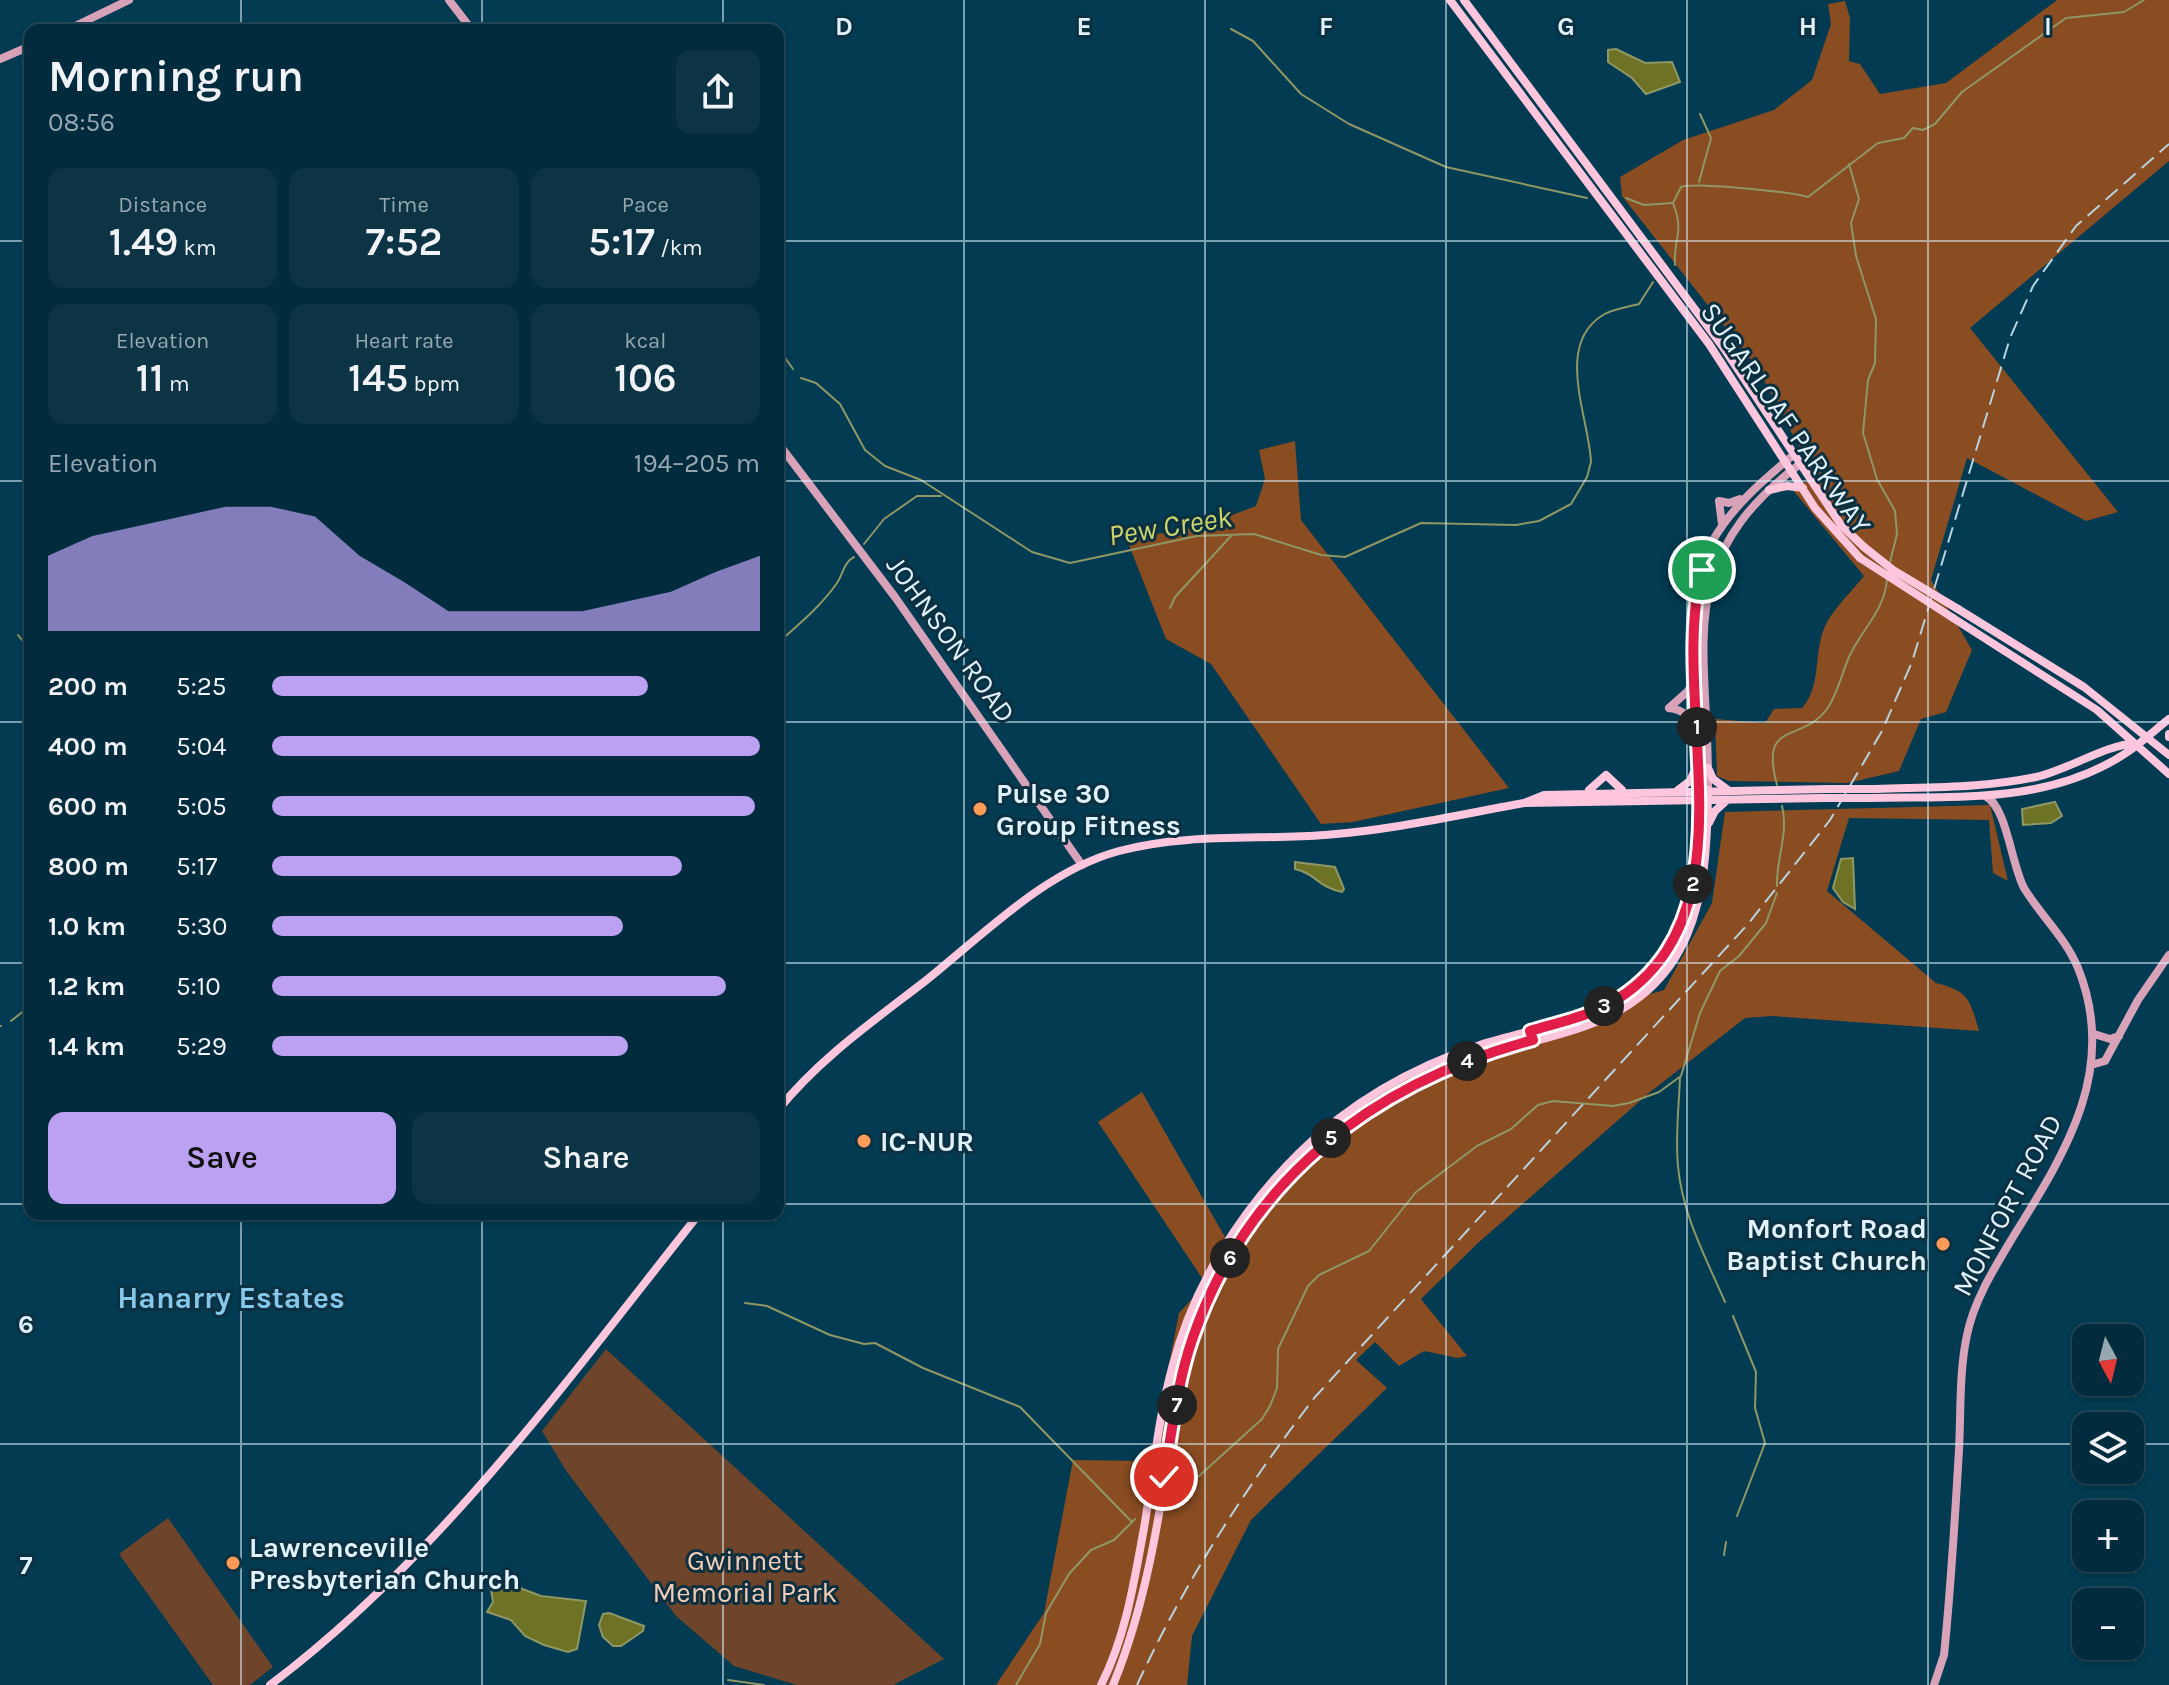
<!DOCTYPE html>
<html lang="en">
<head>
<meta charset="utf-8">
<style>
  :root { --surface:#022c3e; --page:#0c3445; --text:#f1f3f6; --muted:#96a7b0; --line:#234858; --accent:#bca0f2 }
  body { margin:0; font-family:Karla,sans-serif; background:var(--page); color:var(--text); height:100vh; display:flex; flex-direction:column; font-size:30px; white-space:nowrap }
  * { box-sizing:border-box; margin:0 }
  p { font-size:26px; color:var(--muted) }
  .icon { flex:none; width:44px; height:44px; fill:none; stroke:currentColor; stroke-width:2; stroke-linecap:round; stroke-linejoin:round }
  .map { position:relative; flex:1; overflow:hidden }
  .side { position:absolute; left:24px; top:24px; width:760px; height:1196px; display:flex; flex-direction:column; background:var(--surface); border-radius:16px; box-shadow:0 2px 6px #0004,0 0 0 2px var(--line) }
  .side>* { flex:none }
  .needle { width:52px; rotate:173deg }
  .tools { position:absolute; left:2072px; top:1324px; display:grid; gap:16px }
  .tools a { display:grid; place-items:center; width:72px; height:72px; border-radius:16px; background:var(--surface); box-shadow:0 2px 6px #0004,0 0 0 2px var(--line); font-size:40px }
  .pin { position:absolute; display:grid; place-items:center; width:68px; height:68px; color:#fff; margin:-34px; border:4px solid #fff; border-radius:50%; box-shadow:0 2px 8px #0007 }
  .km { position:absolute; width:40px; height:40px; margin:-20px; border-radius:50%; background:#222; color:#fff; font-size:22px; line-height:40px; text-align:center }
  .round { display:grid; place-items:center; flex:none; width:84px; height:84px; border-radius:16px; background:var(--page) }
  .summary { display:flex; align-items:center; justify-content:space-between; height:136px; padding:0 24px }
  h1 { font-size:44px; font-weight:600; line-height:60px }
  .metrics { display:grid; grid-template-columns:repeat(3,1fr); gap:12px; height:136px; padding:8px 24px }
  .metrics div { display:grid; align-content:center; border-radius:16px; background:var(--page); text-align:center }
  .metrics b { font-size:40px; font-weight:600 }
  .metrics small { font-size:22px; font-weight:400 }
  .metrics p { font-size:22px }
  .chart { height:224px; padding:16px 24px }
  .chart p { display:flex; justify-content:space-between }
  .chart svg { width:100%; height:144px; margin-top:8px; fill:var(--accent); opacity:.7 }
  .button { display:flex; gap:16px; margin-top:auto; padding:16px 24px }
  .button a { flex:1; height:92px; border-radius:16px; background:var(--accent); color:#111; font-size:32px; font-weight:600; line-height:92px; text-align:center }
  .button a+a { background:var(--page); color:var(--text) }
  ul { padding:0 24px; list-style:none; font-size:26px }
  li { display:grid; grid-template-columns:128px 96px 1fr; align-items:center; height:60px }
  li i { height:20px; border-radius:10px; background:var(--accent) }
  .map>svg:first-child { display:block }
  .green { fill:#6e452a }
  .forest { fill:#8a4c21 }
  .water { fill:#6d7224; stroke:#8f9865; stroke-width:2 }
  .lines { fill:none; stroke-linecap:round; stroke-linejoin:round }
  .stream { stroke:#8f9865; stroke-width:2 }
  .secondary { stroke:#d8a3b8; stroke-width:8 }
  .primary { stroke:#fdc6dc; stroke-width:8 }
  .rail { stroke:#b8d2df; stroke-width:2; stroke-dasharray:16 8; stroke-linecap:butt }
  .primary-bridge { stroke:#fdc6dc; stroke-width:8 }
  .route-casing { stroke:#fff; stroke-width:16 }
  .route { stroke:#e11d48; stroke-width:10 }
  .grid { fill:none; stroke:#dff2fd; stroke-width:2; stroke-opacity:0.55 }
  .poi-dot { fill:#fe9b59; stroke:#0c3040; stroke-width:3 }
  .labels { text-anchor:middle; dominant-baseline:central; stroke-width:6; stroke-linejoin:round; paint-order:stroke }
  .street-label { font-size:28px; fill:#dff2fd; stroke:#0c3040 }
  .poi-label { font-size:28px; font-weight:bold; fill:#dff2fd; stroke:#0c3040; text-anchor:start }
  .park-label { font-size:28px; fill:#f3cdb7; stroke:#0c3040 }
  .water-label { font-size:30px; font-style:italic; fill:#ccd56b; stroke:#0c3040 }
  .neighbourhood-label { font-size:30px; font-weight:bold; fill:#86c8ec; stroke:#0c3040 }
  .grid-label { font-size:26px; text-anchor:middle; font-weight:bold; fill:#dff2fd; stroke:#0c3040; stroke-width:6; stroke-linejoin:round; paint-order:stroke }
</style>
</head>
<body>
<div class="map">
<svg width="2169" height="1685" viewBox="0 0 2169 1685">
  <rect width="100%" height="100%" fill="#023b52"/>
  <path class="green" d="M606,1349L944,1659L893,1685H797L734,1666L676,1616L567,1472L542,1431Z
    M168,1518L273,1667L250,1685H213L119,1554Z"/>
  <path class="forest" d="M2057,0H2169V161L1970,328L2118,512L2086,521L1967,458L1931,580L1972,650L1946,712L1921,719L1899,771L1848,783L1729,781L1717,776L1715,719L1765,723L1774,709L1802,708C1822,686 1813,653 1825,626C1833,609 1852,591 1864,576L1792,489L1815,477L1758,369L1622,196L1620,177L1683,140L1774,110L1812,80L1831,24L1828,4L1845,1L1850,18L1849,61L1860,64L1880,94L1946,83Z
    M1295,441L1301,520L1509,788L1353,822L1321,824L1211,664L1166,639L1125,535C1176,536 1209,524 1256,506L1265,479L1259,450Z
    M1990,805L2008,881L1993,873L1989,820L1849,818L1827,891L1936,983C1969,991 1970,1000 1979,1031L1772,1016L1745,1018L1649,1093L1478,1243L1421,1299L1467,1356L1458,1358L1424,1351L1399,1366L1375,1342L1356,1360L1387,1388L1251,1520L1192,1636L1187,1685H996L1044,1613L1073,1460L1150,1461L1179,1313L1206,1284L1098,1122L1142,1092L1229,1244L1250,1210L1374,1090L1549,1023L1664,990L1712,903L1725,812Z"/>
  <path class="water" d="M1616,49L1645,63L1672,62L1680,82L1646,94L1632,78L1608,62V50Z
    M2055,802L2062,816L2051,823L2023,825L2022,809Z
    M1853,858L1855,909L1843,902L1833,888L1841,859Z
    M1295,862L1335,867L1344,889L1342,892C1317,887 1317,874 1295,869Z
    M502,1581L541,1596L586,1601L577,1649L568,1652L544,1645L525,1636L511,1620L487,1612L493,1602L490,1583Z
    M609,1613L644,1626L643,1631L621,1646H613L603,1637L599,1625L603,1614Z"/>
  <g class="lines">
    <path class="stream" d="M1231,29L1253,41L1301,94L1349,124L1446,167L1587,198
      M1849,164L1859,199L1851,223L1856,256L1876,319L1875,363L1868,380L1863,433L1877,479L1895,511L1897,534L1890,562
      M1699,182L1711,138L1700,114
      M1626,198L1644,205L1672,203
      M1675,265C1673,237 1685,235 1673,203L1681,187C1695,182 1791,192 1808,197L1878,143L1904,138L1913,128L1923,130L1935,124L1962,92L2066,18L2124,12L2144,0
      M778,348L793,369
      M801,378L816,383L840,404L865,450L885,466L921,480L1032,552L1070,563L1197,536L1254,534L1321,555L1345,557L1421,523L1516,525L1539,521L1571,504L1587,477L1591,462C1589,417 1554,345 1603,315C1613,309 1628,307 1639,304L1653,282
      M864,544L884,519L917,496H941
      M1170,608L1175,597L1231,536
      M18,635L30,650
      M778,643C799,624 821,606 837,583C843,574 844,562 854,557
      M1777,785C1759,719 1801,744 1827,709C1837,695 1842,673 1849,657C1861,630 1884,612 1887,580
      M1777,886C1776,858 1789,834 1782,806
      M11,1021L30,1006
      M0,1026H1
      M1680,1077C1679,1107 1675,1136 1678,1166C1682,1214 1706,1258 1725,1302
      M745,1303L767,1306L830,1335L864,1344L875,1343L923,1368L1020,1407L1131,1521
      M1733,1316L1756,1372L1755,1408L1765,1443L1737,1516
      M1169,1494L1191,1478L1199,1476L1262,1419L1270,1406L1277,1388L1278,1349L1308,1286L1319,1275L1369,1251L1416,1192L1477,1146L1511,1129L1538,1105L1553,1101L1613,1106L1629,1103L1659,1092L1681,1076L1700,1013L1720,971L1739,956L1766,923L1777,893
      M1724,1555L1726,1542
      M728,1680L764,1685
      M1016,1685L1040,1644L1046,1613L1069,1574L1091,1550L1114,1540L1135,1519"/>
    <path class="secondary" d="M449,0L472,30
      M67,30L129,0
      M0,59L30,46
      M778,443L895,597L1082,865
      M1722,524L1719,501L1729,503L1740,499
      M1669,708L1688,691L1694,679
      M1669,708C1685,710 1689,717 1697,731
      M1708,790C1710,648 1669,563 1800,464
      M1697,791C1698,720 1679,603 1712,542C1731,508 1761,482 1791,457
      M2094,1034L2110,1039L2119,1036
      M2091,1065L2105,1061L2138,1000L2169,955
      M1934,1685L1944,1655C1951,1587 1955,1518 1959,1450C1961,1412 1959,1372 1967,1335C1974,1300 1995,1267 2013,1237C2065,1153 2119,1070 2078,968C2065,937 2041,916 2024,888C2011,864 2007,806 1985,796"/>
    <path class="primary" d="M1450,0L1709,344L1815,508L1860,558
      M1464,0L1723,347L1841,525L1864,547
      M1769,490L1787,486L1803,488
      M1958,609L2084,687L2169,755
      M1953,618L2097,710L2169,774
      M2169,734V737
      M1708,768L1713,779L1728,790
      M1876,789C1929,787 1984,788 2036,777C2065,771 2110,743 2134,744
      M1589,790L1606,775L1622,790
      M1678,790L1690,781L1698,763
      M1870,798C1958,796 2049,804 2126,753C2140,744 2155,730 2169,719
      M1524,803L1824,798
      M1709,823L1715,811L1727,800
      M778,1110C819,1059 872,1022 924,982C983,935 1045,871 1119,851C1185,833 1258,840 1325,835C1392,830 1458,815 1524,803L1544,795L1829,789
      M270,1685C439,1558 568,1379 699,1214
      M1101,1685C1126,1636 1134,1582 1144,1528C1153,1475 1158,1419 1172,1368C1193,1286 1240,1211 1300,1152C1350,1103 1413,1067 1480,1045C1514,1034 1551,1028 1585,1015C1686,974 1700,888 1697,791
      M1113,1685C1154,1586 1164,1475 1183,1370C1222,1237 1311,1130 1438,1072C1483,1052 1531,1044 1577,1029C1696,990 1707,899 1708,790"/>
    <path class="rail" d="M1137,1685C1185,1581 1246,1487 1315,1397L1748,924L1830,820L1882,731L1912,662L2010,338L2033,286L2076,226L2169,144"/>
    <path class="primary-bridge" d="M1864,547L1893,570L1958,609
      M1860,558L1953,618
      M1829,789H1876
      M1824,798H1870"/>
  </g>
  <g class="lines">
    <g class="route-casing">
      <path id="route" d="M1164,1477C1172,1432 1177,1384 1192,1340C1247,1179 1373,1083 1533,1040L1530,1031C1557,1023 1586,1017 1611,1003C1760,916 1667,705 1702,570"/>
    </g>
    <use href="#route" class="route"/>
  </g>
  <path class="grid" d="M241,0V30M482,0V30M723,0V30M964,0V1685M1205,0V1685M1446,0V1685M1687,0V1685M1928,0V1685M0,241H30M778,241H2169M0,481H30M778,481H2169M0,722H30M778,722H2169M0,963H30M778,963H2169M0,1204H30M778,1204H2169M241,1214V1685M482,1214V1685M723,1214V1685M0,1444H2086M2130,1444H2169"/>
  <g class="poi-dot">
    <circle cx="980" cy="809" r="8"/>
    <circle cx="864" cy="1141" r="8"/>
    <circle cx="1943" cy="1244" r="8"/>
    <circle cx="233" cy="1563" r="8"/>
  </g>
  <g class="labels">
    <g class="street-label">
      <text transform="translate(1786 418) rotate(55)">SUGARLOAF PARKWAY</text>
      <text transform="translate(951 639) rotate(54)">JOHNSON ROAD</text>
      <text transform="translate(2007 1205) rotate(-62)">MONFORT ROAD</text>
    </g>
    <g class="poi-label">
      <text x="996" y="793">Pulse 30<tspan x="996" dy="32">Group Fitness</tspan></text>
      <text x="880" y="1141">IC-NUR</text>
      <text x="1927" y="1228" text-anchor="end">Monfort Road<tspan x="1927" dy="32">Baptist Church</tspan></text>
      <text x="249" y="1547">Lawrenceville<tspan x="249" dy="32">Presbyterian Church</tspan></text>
    </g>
    <g class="park-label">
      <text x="745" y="1560">Gwinnett<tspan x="745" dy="32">Memorial Park</tspan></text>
    </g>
    <g class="water-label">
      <text transform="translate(1170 526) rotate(-9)">Pew Creek</text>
    </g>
    <g class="neighbourhood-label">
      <text x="231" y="1298">Hanarry Estates</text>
    </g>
  </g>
  <g class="grid-label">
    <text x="844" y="35">D</text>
    <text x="1084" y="35">E</text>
    <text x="1326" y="35">F</text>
    <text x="1566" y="35">G</text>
    <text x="1808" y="35">H</text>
    <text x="2048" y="35">I</text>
    <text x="26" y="1333">6</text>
    <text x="26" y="1574">7</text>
  </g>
</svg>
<div class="tools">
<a><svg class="needle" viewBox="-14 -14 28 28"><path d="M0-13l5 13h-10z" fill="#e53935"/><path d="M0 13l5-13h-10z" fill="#96a7b0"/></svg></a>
<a><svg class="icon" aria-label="layers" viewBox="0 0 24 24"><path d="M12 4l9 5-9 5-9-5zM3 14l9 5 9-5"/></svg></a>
<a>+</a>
<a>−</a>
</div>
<div class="pin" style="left:1702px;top:570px;background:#1e9e55"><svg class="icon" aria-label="arrive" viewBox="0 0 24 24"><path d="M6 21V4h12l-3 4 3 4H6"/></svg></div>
<div class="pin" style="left:1164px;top:1477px;background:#d93025"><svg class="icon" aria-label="check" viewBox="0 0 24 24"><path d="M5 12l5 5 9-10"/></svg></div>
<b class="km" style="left:1697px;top:727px">1</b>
<b class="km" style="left:1693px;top:884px">2</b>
<b class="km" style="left:1604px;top:1006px">3</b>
<b class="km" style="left:1467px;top:1061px">4</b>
<b class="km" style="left:1331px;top:1138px">5</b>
<b class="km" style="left:1230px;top:1258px">6</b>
<b class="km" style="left:1177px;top:1405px">7</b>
<section class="side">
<div class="summary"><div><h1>Morning run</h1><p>08:56</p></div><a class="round"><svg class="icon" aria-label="share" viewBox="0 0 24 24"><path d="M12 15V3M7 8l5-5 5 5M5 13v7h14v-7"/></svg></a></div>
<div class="metrics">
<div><p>Distance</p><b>1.49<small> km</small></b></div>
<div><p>Time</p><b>7:52</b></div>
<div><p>Pace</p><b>5:17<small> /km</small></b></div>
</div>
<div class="metrics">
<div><p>Elevation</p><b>11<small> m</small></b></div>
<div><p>Heart rate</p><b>145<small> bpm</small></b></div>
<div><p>kcal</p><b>106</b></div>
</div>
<div class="chart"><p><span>Elevation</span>194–205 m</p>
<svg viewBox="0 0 160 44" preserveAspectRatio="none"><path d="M0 44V21L10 15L20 12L30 9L40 6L50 6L60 9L70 21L80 29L90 38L100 38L110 38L120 38L130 35L140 32L150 26L160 21V44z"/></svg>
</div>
<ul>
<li><b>200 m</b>5:25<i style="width:77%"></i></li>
<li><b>400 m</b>5:04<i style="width:100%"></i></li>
<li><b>600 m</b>5:05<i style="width:99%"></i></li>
<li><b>800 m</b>5:17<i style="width:84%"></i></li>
<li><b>1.0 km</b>5:30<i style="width:72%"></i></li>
<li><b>1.2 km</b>5:10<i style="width:93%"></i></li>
<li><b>1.4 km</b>5:29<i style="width:73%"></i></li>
</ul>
<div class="button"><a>Save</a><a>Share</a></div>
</section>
</div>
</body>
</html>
